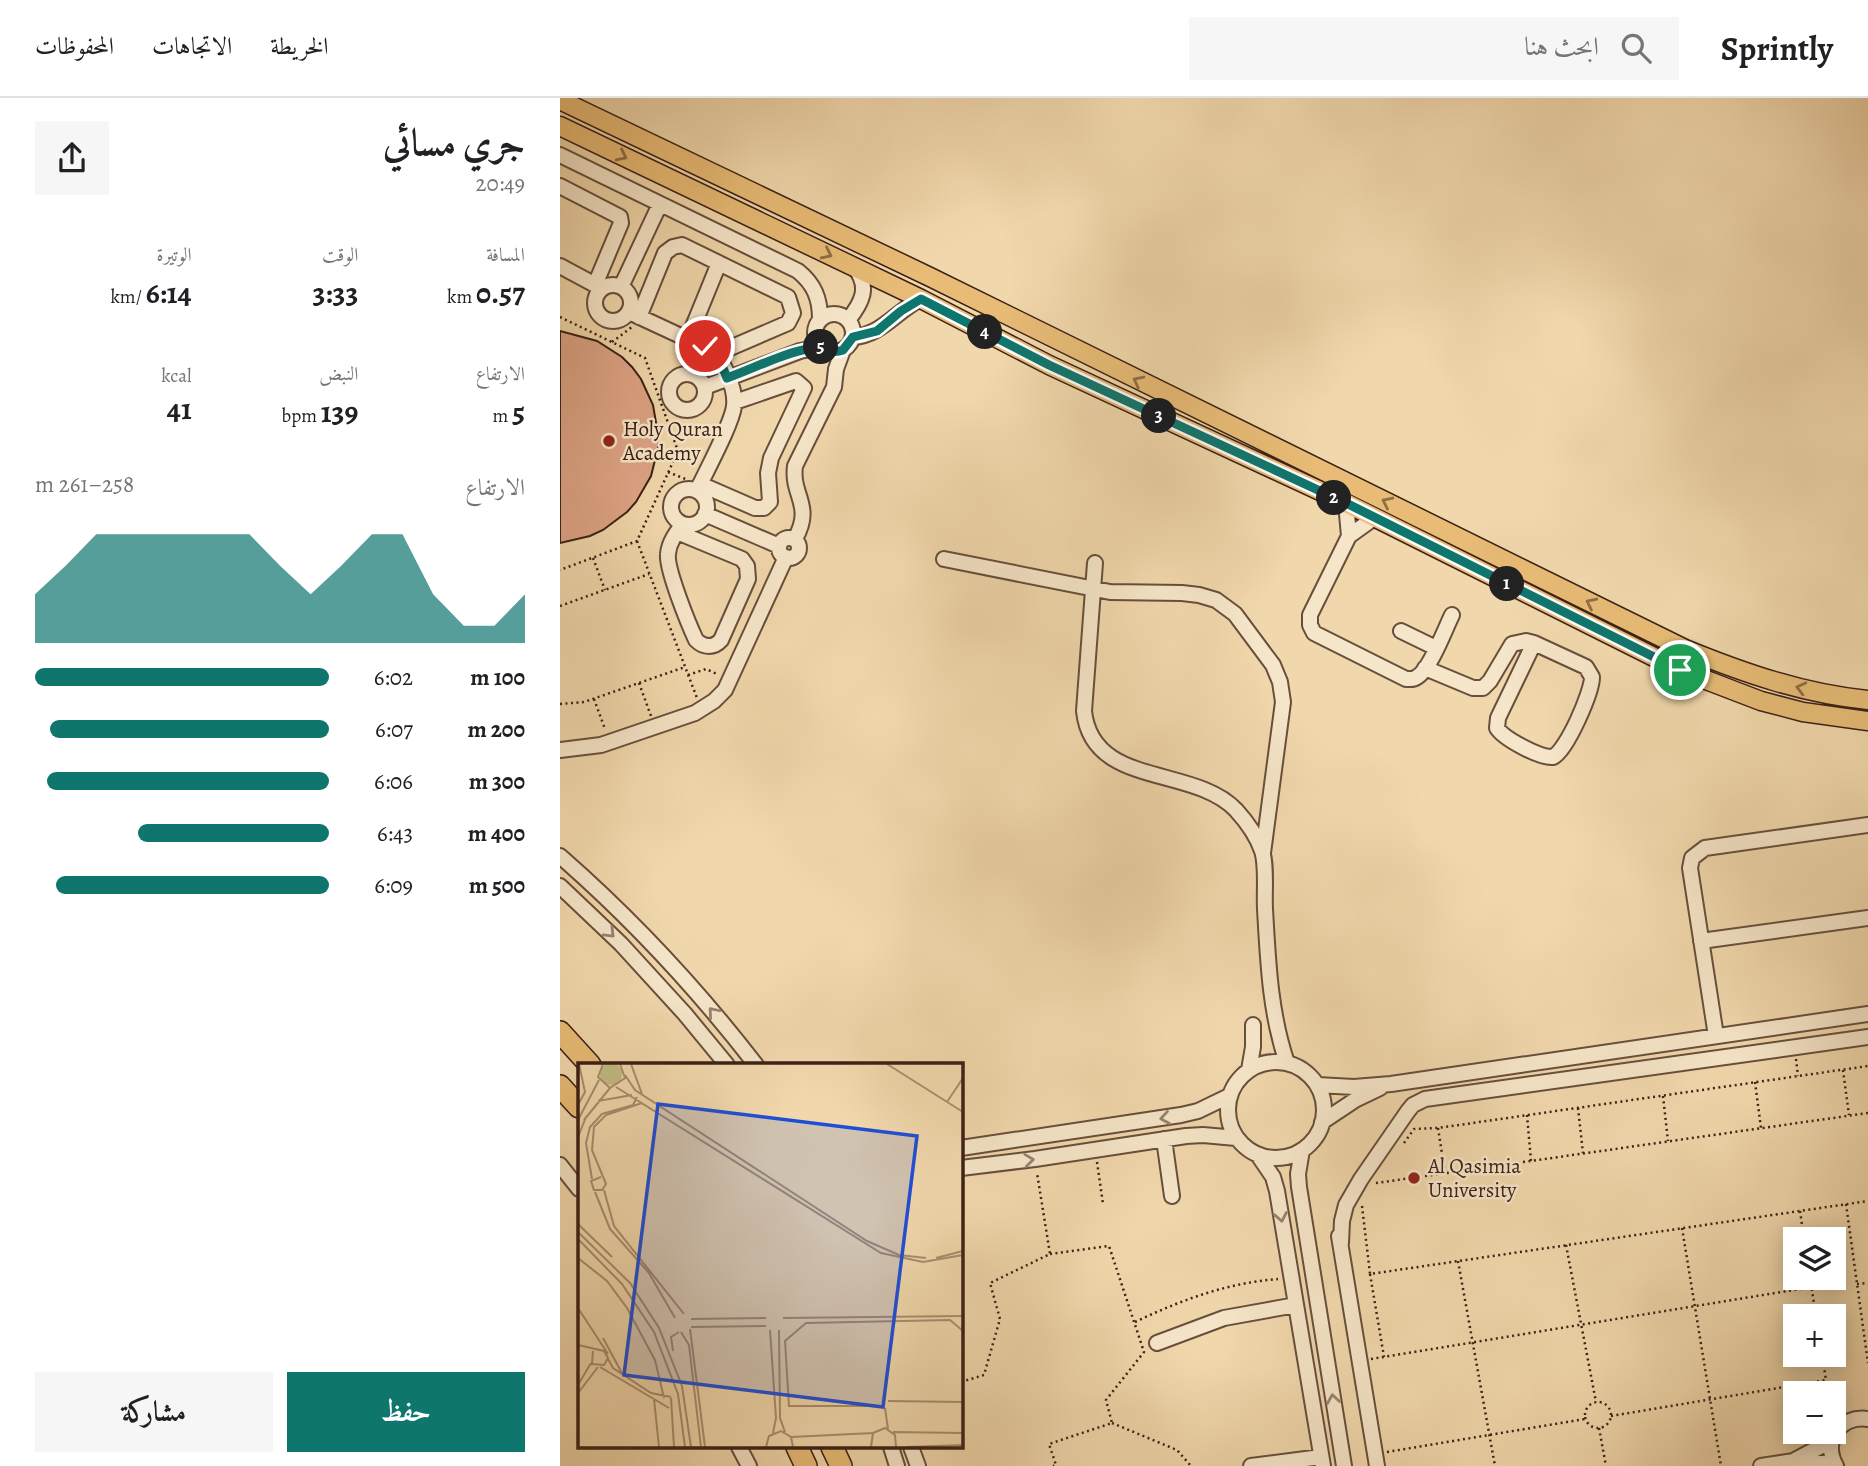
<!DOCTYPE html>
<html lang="ar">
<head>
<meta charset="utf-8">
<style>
  :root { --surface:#fff; --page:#f6f6f6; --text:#202124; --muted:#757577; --line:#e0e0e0; --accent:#0f766e }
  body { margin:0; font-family:Alegreya,Amiri,serif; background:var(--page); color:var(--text); direction:rtl; height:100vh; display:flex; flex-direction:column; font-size:26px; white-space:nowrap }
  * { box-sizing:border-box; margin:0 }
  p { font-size:23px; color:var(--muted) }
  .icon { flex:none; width:38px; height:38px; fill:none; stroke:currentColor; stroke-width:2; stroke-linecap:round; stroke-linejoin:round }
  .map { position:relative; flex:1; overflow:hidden; direction:ltr }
  .details { display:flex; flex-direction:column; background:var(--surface); width:560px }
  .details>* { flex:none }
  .fabs { position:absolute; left:1223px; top:1129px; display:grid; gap:14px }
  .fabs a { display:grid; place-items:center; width:63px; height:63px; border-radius:0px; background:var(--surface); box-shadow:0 4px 18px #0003; font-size:35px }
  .pin { position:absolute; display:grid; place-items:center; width:60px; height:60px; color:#fff; margin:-30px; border:4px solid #fff; border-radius:50%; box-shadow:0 2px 7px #0007 }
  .km { position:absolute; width:35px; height:35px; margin:-18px; border-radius:50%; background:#222; color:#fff; font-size:19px; line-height:35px; text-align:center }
  .round { display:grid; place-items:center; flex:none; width:74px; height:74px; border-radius:0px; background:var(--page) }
  .overview { display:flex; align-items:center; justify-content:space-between; height:119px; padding:0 35px }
  h1 { font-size:38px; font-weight:600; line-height:52px }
  .figures { display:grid; grid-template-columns:repeat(3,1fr); gap:10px; height:119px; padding:7px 35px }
  .figures div { display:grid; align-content:center }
  .figures b { font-size:30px; font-weight:600 }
  .figures small { font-size:19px; font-weight:400 }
  .figures p { font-size:19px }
  .chart { height:196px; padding:14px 35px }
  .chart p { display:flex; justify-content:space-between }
  .chart svg { width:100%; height:126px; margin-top:7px; fill:var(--accent); opacity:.7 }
  .button { display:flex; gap:14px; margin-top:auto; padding:14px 35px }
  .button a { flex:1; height:80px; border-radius:0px; background:var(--accent); color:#fff; font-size:28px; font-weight:600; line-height:80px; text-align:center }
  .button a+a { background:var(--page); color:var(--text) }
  ul { padding:0 35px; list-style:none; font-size:23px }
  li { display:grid; grid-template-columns:112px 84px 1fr; align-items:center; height:52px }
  li i { height:18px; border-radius:9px; background:var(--accent) }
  header { display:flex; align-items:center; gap:42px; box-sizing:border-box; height:98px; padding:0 35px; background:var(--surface); border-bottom:2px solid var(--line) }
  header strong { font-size:33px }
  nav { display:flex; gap:38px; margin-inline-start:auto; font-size:24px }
  .search { width:490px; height:63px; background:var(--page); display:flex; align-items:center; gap:18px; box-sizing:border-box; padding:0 24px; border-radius:0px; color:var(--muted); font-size:26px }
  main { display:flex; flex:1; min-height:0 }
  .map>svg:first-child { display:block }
  .building { fill:#dea486; stroke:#3a2016; stroke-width:2 }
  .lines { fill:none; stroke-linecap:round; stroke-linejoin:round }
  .minor-casing { stroke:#684e3c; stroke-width:18 }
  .major-casing { stroke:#3a2016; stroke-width:21 }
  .highway-casing { stroke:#3a2016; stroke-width:24 }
  .path { stroke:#3a2016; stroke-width:2.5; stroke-dasharray:2 3.5; stroke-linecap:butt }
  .minor { stroke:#f6e6c9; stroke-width:14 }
  .major { stroke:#e8bc76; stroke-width:18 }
  .highway { stroke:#e8bc76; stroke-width:21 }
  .oneway { stroke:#916e46 }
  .oneway2 { stroke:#988370 }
  .route-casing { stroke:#fff; stroke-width:14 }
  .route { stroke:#0f766e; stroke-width:9 }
  .poi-dot { fill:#8f2418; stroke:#f6e6c9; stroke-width:2.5 }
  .labels { text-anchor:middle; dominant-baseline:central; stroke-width:5; stroke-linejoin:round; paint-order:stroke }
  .poi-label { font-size:21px; fill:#3a2016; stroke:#f6e6c9; text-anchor:start }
  .inset-road { fill:none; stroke:#a88e70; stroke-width:2 }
  .view { fill:#1d4ed8; fill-opacity:0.15; stroke:#1d4ed8; stroke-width:3.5 }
  .inset-edge { fill:none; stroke:#3a2016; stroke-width:3.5 }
</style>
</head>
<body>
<header>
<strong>Sprintly</strong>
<div class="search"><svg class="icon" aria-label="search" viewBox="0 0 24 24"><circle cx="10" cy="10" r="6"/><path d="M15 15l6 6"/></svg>ابحث هنا</div>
<nav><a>الخريطة</a><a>الاتجاهات</a><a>المحفوظات</a></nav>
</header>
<main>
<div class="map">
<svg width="1308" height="1368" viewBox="0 0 1308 1368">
  <rect width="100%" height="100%" fill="#f1d8ac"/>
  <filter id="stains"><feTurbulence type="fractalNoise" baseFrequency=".00286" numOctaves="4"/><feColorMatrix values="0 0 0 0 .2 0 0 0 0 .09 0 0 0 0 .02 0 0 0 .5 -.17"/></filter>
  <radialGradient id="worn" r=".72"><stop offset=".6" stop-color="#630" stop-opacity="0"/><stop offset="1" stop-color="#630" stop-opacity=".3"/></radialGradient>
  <path class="building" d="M0,233L37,243L62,259L72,269L81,281L93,307L98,336V350L91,378L76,404L67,414L43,432L30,438L0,445Z"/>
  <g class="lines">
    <g class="minor-casing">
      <path id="minor" d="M0,57L238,173C254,186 260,200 260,221
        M0,88L60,119L61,125L35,187
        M0,168L41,190
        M35 205a18 18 0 1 1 36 0a18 18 0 1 1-36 0Z
        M61,189L100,106
        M69,214L153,253C164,264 176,291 174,308C172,326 146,373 137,393
        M255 235a19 19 0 1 1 38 0a19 19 0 1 1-38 0Z
        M79,219L105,155L113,149L122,147L228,199L233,215L228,225L156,256
        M288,222C302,205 310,189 295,170
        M293,239C322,237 336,213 361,201
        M128,241L159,165
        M109 294a18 18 0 1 1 36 0a18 18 0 1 1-36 0Z
        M145,289L240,253L260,249
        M140,386L195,410H204L210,404L208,375L211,360L244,290L236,283L175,304
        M111 409a18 18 0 1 1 36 0a18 18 0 1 1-36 0Z
        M786,405L789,438
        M145,416L219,448
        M814,420L789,438L750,517V527L754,535L846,581C851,581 853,582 857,579C870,572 885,531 892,517
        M117,434L182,461L187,468L188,481L161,542C154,550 144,550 136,542C129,527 106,471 108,456C109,444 116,435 123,426
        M219 450a10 10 0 1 1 20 0a10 10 0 1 1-20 0Z
        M235,441C254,407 231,398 235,368L274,289L276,271L283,252
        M384,461L550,494L622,495L639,497L656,502L675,516L713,567L720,584L723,604L703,755
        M535,465L524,613C532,690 633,667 676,712C686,723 697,738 702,753C707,767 704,795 705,811C708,864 710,915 727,965
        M841,533L876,550
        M974,545L1026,569L1032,579C1032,594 1007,652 993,659C980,660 944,641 937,630L938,620Z
        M865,570L913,590H923L930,583L952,546L966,543L974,545
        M0,652L41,647L135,615L154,603L165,592L226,459
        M0,758C72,821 138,892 196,967
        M0,788L61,846L125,916L167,967
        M1141,843L1308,820
        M1156,938L1130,770L1132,760L1145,750L1308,727
        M668 1012a48 48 0 1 1 96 0a48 48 0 1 1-96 0Z
        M689,972L693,949V927
        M757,987L794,989L831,986L1308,916
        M762,1024L795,1002L820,990
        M604,1041L612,1098
        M401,1050L621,1017L638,1013L669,998
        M742,1052L738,1076L739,1089L784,1368
        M698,1057L713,1079L717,1093L763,1368
        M0,1067L19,1091
        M401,1070L475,1061L626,1038L643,1037L676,1040
        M779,1138L817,1368
        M781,1145L782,1123L786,1107L801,1081L848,1013L853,1007L865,1001L1308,939
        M597,1245L664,1220L736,1207
        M179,1349L189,1368
        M331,1349L337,1368
        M351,1349L358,1368
        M1235,1362L1271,1343
        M691,1368L761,1359
        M1201,1368L1234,1363L1275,1366
        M1276,1368C1262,1343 1280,1317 1308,1321"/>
    </g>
    <g class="major-casing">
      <path id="major" d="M0,2L370,179L1125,551C1184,575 1244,596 1308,602
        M0,28L361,201L489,267L786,405L1120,572L1201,603L1243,614L1308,623"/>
    </g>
    <g class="highway-casing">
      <path id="highway" d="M0,934L30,967
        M0,988L19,1009
        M237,1349L246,1368
        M272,1349L281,1368"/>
    </g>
    <path class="path" d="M0,219L85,260L118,353L77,443L0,472
      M52,244L72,229
      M108,374L128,382
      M77,443L137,600
      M33,460L45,492
      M0,508L89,476
      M128,577L146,571L157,576
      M79,585L91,618
      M34,601L45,631
      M0,606L24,604L125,569
      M1236,961L1238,978
      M1283,972L1289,1017
      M1195,984L1201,1030
      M1103,998L1108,1043
      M1018,1010L1023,1055
      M967,1017L971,1063
      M878,1030L885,1075
      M844,1045L854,1031L878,1030L1308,968
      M537,1064L543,1106
      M816,1085L1308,1015
      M1286,1106L1308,1265
      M802,1108L810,1176L1308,1103
      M1240,1113L1244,1141
      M1122,1130L1161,1368
      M1006,1147L1036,1304
      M490,1156L549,1148L584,1254L546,1302L552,1325L489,1346L496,1367L493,1368
      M898,1163L935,1368
      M810,1176L824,1259
      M1250,1180L1256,1218
      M1297,1186L1308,1185
      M575,1224C621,1202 667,1185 718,1181
      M1262,1256L1268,1295
      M811,1261L1252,1189
      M401,1284L424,1277L440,1221L430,1185L490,1156L477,1075
      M1025 1317a13 13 0 1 1 26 0a13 13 0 1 1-26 0Z
      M1051,1318L1266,1282
      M552,1325L617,1352L631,1368
      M1039,1330L1046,1368
      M827,1354L1025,1321"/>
    <use href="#minor" class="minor"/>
    <use href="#major" class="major"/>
    <use href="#highway" class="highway"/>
  </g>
  <defs><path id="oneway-chevron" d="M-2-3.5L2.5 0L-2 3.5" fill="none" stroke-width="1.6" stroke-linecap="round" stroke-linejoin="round" transform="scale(1.75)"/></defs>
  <g class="oneway">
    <use href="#oneway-chevron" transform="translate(62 58) rotate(26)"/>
    <use href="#oneway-chevron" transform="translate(267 156) rotate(26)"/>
    <use href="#oneway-chevron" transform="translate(578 283) rotate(-153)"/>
    <use href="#oneway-chevron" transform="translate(827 404) rotate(-154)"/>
    <use href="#oneway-chevron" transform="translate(1031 505) rotate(-154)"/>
    <use href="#oneway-chevron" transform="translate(1241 590) rotate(-166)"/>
  </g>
  <g class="oneway2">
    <use href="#oneway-chevron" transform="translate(50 835) rotate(45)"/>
    <use href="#oneway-chevron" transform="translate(153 914) rotate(-130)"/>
    <use href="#oneway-chevron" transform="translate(605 1020) rotate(171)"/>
    <use href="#oneway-chevron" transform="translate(469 1062) rotate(-7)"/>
    <use href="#oneway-chevron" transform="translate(721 1119) rotate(80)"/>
    <use href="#oneway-chevron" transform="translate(773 1301) rotate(-99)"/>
  </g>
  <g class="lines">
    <g class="route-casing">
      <path id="route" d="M145,248L159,260L167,280C195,270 223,255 252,250C263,248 270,257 283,252L293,239L317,233L341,213L361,201L489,267L786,405L1120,572"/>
    </g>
    <use href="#route" class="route"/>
  </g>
  <g class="poi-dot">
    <circle cx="49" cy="343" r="7"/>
    <circle cx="854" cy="1080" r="7"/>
  </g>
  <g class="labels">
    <g class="poi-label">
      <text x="63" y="331">Holy Quran<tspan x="63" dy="24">Academy</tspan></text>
      <text x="868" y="1068">Al Qasimia<tspan x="868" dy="24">University</tspan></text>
    </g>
  </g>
  <g transform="translate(18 965)">
    <rect width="385" height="385" fill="#f1d8ac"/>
    <path d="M22 11a11 11 0 1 1 22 0a11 11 0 1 1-22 0Z" fill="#c2bc84"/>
    <path class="inset-road" d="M25,1L20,14L32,25L47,15L42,1M53,1L64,31M309,1L385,49M47,12L57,27L289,178L321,192L348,195M38,24L303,190L345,199L385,192M20,38L54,32M369,39L385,15M0,42L7,29L1,1M0,57L21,17M6,57L32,25M0,74L8,54M23,114L13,118L16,127H24L28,121L14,87L16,64L28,52L64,40M14,116L8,80L12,64L24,51L55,42L59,34M26,127L36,163L106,251M17,129L32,166L71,210L97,255M0,161L34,194M0,169L52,220L81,265L104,323L113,384M0,176L44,221L76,269L100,331L107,384M0,195L29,218L49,245L77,297L86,335M358,195L385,188M0,245L30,291M205,255L385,253M113,256L188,255M113,264L188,263M112,266L127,384M192,267L198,355L195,370M201,267L202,355L207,369M103,269L111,282L123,384M25,275L45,312M0,282L26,288L30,295L26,302L14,301L15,288M95,288L93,274L101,269M30,296L35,305L73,330L93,334M22,304L91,345M0,322L13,300M0,330L20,304M93,335L96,384M76,336L81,384M310,338L385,339M299,343H211L207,278L228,260L372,257L385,268M307,345L310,366M315,369L385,370M213,374L295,370M188,384L191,373L203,368L213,374L215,384M293,384L295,370L307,365L317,372L318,384M328,384L385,382"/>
    <path class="view" d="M80,41L339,73L305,344L46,312Z"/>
    <rect width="385" height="385" class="inset-edge"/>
  </g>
  <rect width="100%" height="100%" filter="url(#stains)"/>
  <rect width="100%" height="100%" fill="url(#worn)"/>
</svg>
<div class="fabs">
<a><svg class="icon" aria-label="layers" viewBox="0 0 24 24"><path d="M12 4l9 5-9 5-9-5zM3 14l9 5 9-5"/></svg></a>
<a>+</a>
<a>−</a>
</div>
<div class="pin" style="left:1120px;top:572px;background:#1e9e55"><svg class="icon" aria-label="arrive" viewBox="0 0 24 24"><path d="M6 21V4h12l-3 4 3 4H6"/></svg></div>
<div class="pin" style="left:145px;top:248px;background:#d93025"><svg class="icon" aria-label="check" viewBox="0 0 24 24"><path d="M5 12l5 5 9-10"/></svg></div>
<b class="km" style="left:947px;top:486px">1</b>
<b class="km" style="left:774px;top:400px">2</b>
<b class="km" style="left:599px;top:318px">3</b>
<b class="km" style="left:425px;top:234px">4</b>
<b class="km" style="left:261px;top:249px">5</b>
</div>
<section class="details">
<div class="overview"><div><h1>جري مسائي</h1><p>20:49</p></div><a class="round"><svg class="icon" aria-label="share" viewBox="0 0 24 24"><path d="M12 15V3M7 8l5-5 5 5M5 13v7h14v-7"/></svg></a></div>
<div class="figures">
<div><p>المسافة</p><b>0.57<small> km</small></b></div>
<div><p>الوقت</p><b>3:33</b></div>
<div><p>الوتيرة</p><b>6:14<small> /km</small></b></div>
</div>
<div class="figures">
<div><p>الارتفاع</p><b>5<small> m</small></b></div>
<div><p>النبض</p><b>139<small> bpm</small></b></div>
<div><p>kcal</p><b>41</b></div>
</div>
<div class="chart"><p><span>الارتفاع</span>258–261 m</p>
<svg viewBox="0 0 160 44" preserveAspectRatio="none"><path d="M0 44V27L10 17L20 6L30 6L40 6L50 6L60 6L70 6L80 17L90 27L100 17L110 6L120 6L130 27L140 38L150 38L160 27V44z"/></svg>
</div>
<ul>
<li><b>100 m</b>6:02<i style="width:100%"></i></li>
<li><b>200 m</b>6:07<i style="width:95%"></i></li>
<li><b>300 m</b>6:06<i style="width:96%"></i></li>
<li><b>400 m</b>6:43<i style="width:65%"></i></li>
<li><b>500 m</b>6:09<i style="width:93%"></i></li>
</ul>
<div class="button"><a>حفظ</a><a>مشاركة</a></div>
</section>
</main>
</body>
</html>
